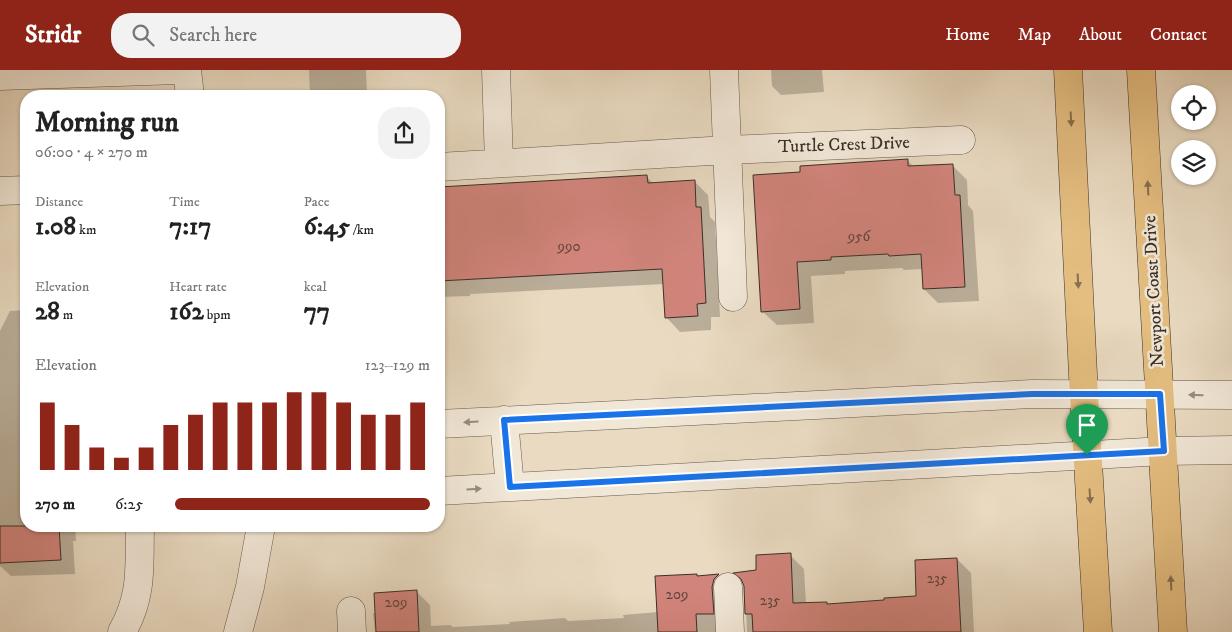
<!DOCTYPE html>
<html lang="en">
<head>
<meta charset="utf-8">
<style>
  :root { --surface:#fff; --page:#f2f2f2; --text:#222; --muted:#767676; --accent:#8f2418 }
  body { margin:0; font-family:"IM FELL DW Pica",serif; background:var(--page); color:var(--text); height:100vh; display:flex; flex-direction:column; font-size:19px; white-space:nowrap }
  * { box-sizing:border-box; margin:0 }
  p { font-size:16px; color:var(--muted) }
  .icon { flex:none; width:28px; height:28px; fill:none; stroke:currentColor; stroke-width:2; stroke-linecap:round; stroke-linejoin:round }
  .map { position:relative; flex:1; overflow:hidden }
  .side { position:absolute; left:20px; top:20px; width:425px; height:442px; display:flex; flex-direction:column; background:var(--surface); border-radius:20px; box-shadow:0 1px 4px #0004 }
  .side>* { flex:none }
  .fabs { position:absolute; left:1171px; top:15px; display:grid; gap:10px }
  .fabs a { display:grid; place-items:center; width:45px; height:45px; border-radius:50%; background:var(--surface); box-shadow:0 1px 4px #0004; font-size:25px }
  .pin { position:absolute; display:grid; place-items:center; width:42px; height:42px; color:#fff; margin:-51px -21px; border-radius:50% 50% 50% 0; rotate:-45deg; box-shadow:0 0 5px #0007 }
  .pin .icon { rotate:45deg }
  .round { display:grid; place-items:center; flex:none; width:52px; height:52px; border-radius:20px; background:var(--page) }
  .head { display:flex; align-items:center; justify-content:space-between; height:85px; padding:0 15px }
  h1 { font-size:28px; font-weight:700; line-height:38px }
  .figures { display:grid; grid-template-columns:repeat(3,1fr); gap:8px; height:85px; padding:5px 15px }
  .figures div { display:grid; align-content:center }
  .figures b { font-size:25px; font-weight:700 }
  .figures small { font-size:14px; font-weight:400 }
  .figures p { font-size:14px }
  .chart { height:140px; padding:10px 15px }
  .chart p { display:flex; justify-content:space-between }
  .chart svg { width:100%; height:90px; margin-top:5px; stroke:var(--accent); stroke-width:6 }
  ul { padding:0 15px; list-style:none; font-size:16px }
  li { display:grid; grid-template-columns:80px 60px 1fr; align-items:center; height:38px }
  li i { height:12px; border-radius:6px; background:var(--accent) }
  header { display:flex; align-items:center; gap:30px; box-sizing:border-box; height:70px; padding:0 25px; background:var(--accent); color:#fff }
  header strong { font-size:24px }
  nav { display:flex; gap:28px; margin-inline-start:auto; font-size:18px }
  .search { width:350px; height:45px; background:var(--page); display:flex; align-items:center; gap:12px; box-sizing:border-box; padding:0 18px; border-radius:20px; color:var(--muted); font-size:19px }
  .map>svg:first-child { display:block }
  .shadow { fill:#0003 }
  .building { fill:#d1847b; stroke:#3b3028 }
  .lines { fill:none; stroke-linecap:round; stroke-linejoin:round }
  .minor-casing { stroke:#665a4e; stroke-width:29 }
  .major-casing { stroke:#3b3028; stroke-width:29 }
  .minor { stroke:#f1e7d7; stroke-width:28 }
  .major { stroke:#e4bd80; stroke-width:28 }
  .oneway { fill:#876f50 }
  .oneway2 { fill:#968c80 }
  .route-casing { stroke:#fff; stroke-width:10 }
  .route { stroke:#1a73e8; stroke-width:6 }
  .labels { text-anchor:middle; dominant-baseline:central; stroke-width:5; stroke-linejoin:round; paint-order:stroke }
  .number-label { font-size:15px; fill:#60453d }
  .street-label { font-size:18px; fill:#3b3028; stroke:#f1e7d7 }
</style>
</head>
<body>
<header>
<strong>Stridr</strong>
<div class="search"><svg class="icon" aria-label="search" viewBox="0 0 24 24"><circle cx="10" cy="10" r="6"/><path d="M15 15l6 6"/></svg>Search here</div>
<nav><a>Home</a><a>Map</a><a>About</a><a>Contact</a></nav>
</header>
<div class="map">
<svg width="1232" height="562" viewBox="0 0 1232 562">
  <rect width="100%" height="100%" fill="#e9dac1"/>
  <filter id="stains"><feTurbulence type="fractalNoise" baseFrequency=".004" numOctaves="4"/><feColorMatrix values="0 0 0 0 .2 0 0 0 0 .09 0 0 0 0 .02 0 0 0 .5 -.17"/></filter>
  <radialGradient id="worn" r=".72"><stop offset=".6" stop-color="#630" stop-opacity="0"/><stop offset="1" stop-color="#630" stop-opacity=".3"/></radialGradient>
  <path class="shadow" d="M309,0H366L367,26H310Z
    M771,0H822L824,22L781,25L772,16Z
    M907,90L914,97L952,95L967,110L968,135L973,141L979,231L938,233L924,219L923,199L904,200L902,198L845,201V204L811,206L814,253L777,255L762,241L802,104Z
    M646,106L653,113L694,111L708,125L710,147L715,152L720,247H711V260L680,262L666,247L664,214L470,224V226L439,227V119Z
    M25,240L26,242V456H75L76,471H73L75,504L11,506L0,496V261L10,241Z
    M790,485L804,499L806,534L826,533L828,535L918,527L957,489L971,503L974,562H747L745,516L758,501Z
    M719,505L733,519L727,562H375L373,543H376L416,521L430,535L431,556L450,555L453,557L510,554L509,552L565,548L568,551L624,548L623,545L658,542L698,507Z"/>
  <path class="building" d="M908,89V96L953,94L955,125H960L965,217L923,219L921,184L889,186L888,184L831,187V190L797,192L800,239L761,242L753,105L800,102V96Z
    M647,105L648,113L695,110L696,137H701L706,233L697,234L698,246L665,248L662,199L439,211V117Z
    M0,456H59L61,490L0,493Z
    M791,483L793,533L827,532V534L884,530V528L916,526L915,490L957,488L961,562H753L752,544H745L744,516L741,509L733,503L756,500V485Z
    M697,504V506L719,504L714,509L712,517L714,544H696L697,562H658L655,506Z
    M417,520L419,562H376L374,523Z"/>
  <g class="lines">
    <g class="minor-casing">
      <path id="minor" d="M187,0L190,26
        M496,0L499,93
        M724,0L733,227
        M0,6L178,0
        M439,97L727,80L961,70
        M0,121L26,120
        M504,350L510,417
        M439,354L1032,324L1232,325
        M439,421L1164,381L1232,380
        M728,517L730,562
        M351,541L352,562
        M122,562C143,525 139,497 140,456
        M238,562L250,517L261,456"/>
    </g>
    <g class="major-casing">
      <path id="major" d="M1068,0L1084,325L1098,562
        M1141,0L1173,562"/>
    </g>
    <use href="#minor" class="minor"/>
    <use href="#major" class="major"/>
  </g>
  <defs><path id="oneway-solid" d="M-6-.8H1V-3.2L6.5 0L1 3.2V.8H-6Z" transform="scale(1.25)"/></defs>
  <g class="oneway">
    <use href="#oneway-solid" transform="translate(1071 49) rotate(87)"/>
    <use href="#oneway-solid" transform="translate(1148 118) rotate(-93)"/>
    <use href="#oneway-solid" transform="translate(1078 211) rotate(87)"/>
    <use href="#oneway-solid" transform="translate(1090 426) rotate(86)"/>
    <use href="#oneway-solid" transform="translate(1171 513) rotate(-93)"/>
  </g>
  <g class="oneway2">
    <use href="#oneway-solid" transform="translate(1196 325) rotate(-178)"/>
    <use href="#oneway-solid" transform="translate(471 352) rotate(177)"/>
    <use href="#oneway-solid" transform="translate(474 419) rotate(-3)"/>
  </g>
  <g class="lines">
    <g class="route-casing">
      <path id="route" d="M1032,324H1160L1164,381L510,417L504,350Z"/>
    </g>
    <use href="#route" class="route"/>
  </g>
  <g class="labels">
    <g class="number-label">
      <text x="859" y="166">956</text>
      <text x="569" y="176">990</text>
      <text x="937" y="508">235</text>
      <text x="677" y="524">209</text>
      <text x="770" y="530">235</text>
      <text x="396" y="532">209</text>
    </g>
    <g class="street-label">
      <text transform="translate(844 75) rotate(-2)">Turtle Crest Drive</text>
      <text transform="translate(1154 221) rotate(-93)">Newport Coast Drive</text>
    </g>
  </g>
  <rect width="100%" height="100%" filter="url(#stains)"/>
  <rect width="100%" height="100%" fill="url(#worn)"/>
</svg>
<div class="fabs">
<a><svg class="icon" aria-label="locate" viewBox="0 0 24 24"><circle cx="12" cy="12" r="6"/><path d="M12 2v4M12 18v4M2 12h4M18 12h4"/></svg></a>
<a><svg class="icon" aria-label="layers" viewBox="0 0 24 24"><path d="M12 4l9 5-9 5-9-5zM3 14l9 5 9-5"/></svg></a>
</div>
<div class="pin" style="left:1087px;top:385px;background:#1e9e55"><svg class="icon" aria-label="arrive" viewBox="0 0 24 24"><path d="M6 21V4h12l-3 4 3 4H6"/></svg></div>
<section class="side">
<div class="head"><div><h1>Morning run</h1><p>06:00 · 4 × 270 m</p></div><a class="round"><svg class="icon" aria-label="share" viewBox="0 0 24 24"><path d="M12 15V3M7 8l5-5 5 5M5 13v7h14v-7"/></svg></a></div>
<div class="figures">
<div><p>Distance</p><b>1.08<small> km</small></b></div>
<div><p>Time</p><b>7:17</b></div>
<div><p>Pace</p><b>6:45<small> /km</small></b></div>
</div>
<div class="figures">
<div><p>Elevation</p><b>28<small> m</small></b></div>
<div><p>Heart rate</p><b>162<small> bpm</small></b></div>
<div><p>kcal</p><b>77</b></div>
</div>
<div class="chart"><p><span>Elevation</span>123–129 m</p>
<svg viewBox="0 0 160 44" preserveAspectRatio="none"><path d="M5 44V11M15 44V22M25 44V33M35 44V38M45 44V33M55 44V22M65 44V17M75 44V11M85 44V11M95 44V11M105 44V6M115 44V6M125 44V11M135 44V17M145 44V17M155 44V11"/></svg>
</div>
<ul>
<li><b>270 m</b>6:25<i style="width:100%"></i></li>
</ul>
</section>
</div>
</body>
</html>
